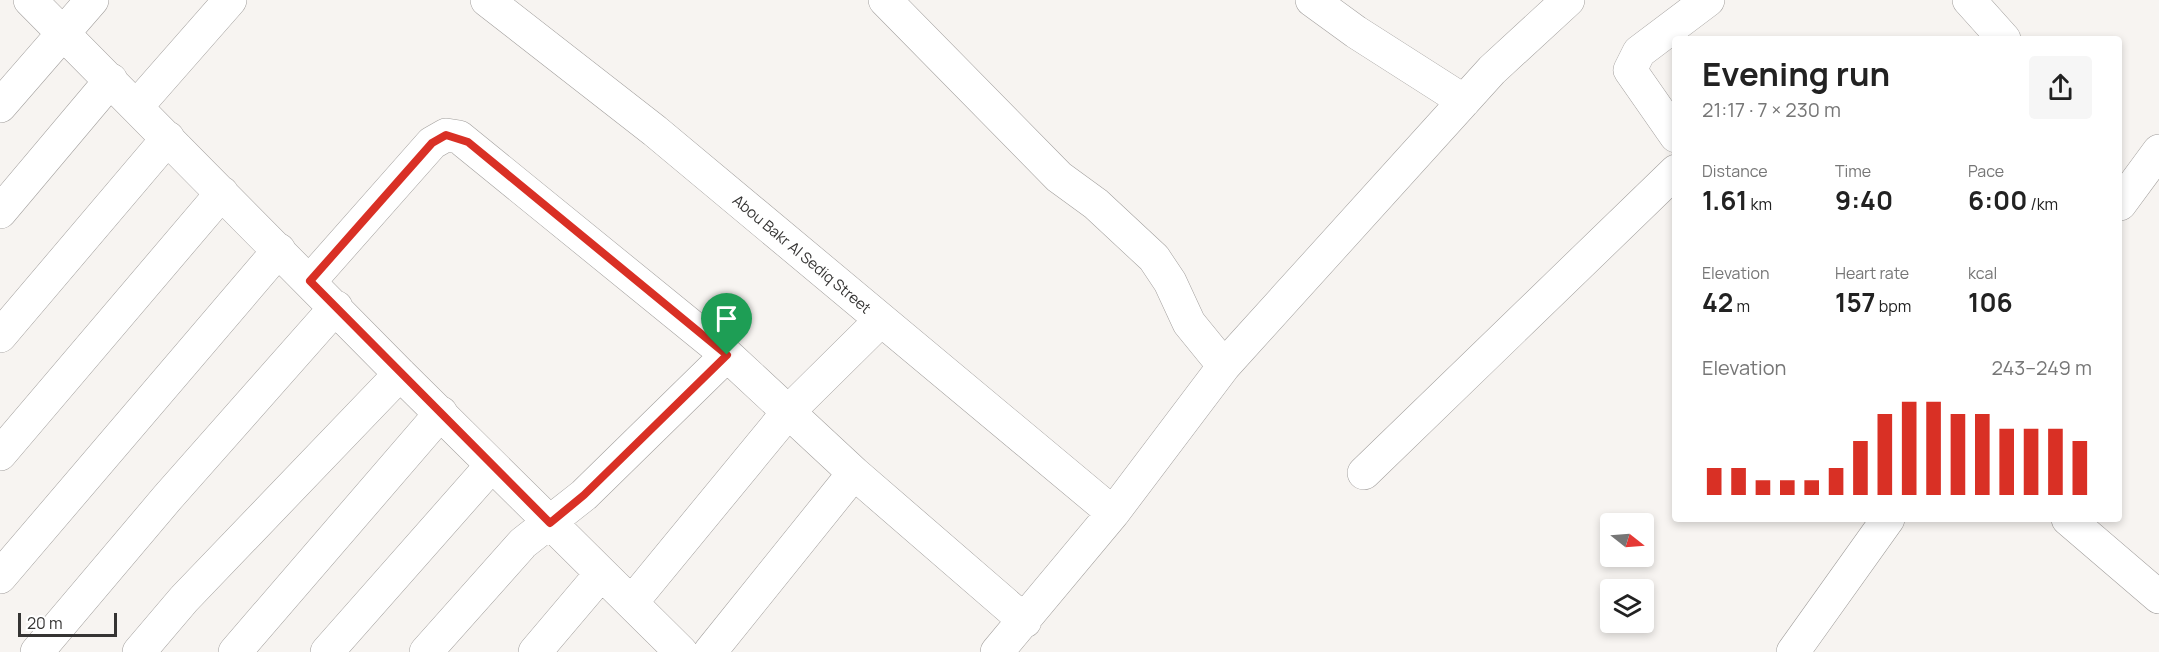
<!DOCTYPE html>
<html lang="en">
<head>
<meta charset="utf-8">
<style>
  :root { --surface:#fff; --page:#f6f6f6; --text:#222; --muted:#767676; --accent:#d93025 }
  body { margin:0; font-family:Manrope,sans-serif; background:var(--page); color:var(--text); height:100vh; display:flex; flex-direction:column; font-size:22px; white-space:nowrap }
  * { box-sizing:border-box; margin:0 }
  p { font-size:20px; color:var(--muted) }
  .icon { flex:none; width:33px; height:33px; fill:none; stroke:currentColor; stroke-width:2; stroke-linecap:round; stroke-linejoin:round }
  .map { position:relative; flex:1; overflow:hidden }
  .side { position:absolute; left:1672px; top:36px; width:450px; height:486px; display:flex; flex-direction:column; background:var(--surface); border-radius:6px; box-shadow:0 3px 9px #0003 }
  .side>* { flex:none }
  .needle { width:39px; rotate:107deg }
  .buttons { position:absolute; left:1600px; top:513px; display:grid; gap:12px }
  .buttons a { display:grid; place-items:center; width:54px; height:54px; border-radius:6px; background:var(--surface); box-shadow:0 3px 9px #0003; font-size:30px }
  .scale { position:absolute; left:18px; bottom:15px; width:99px; box-sizing:border-box; padding-left:6px; border:3px solid #353433; border-top:0; font-size:16px; line-height:21px; white-space:nowrap; color:#353433; -webkit-text-stroke:4px #fff; paint-order:stroke }
  .pin { position:absolute; display:grid; place-items:center; width:51px; height:51px; color:#fff; margin:-62px -26px; border-radius:50% 50% 50% 0; rotate:-45deg; box-shadow:0 0 6px #0007 }
  .pin .icon { rotate:45deg }
  .round { display:grid; place-items:center; flex:none; width:63px; height:63px; border-radius:6px; background:var(--page) }
  .headline { display:flex; align-items:center; justify-content:space-between; height:102px; padding:0 30px }
  h1 { font-size:33px; font-weight:700; line-height:45px }
  .metrics { display:grid; grid-template-columns:repeat(3,1fr); gap:9px; height:102px; padding:6px 30px }
  .metrics div { display:grid; align-content:center }
  .metrics b { font-size:26px; font-weight:700 }
  .metrics small { font-size:16px; font-weight:400 }
  .metrics p { font-size:16px }
  .chart { height:168px; padding:12px 30px }
  .chart p { display:flex; justify-content:space-between }
  .chart svg { width:100%; height:108px; margin-top:6px; stroke:var(--accent); stroke-width:6 }
  .map>svg:first-child { display:block }
  .lines { fill:none; stroke-linecap:round; stroke-linejoin:round }
  .minor-casing { stroke:#a29f9d; stroke-width:34 }
  .minor { stroke:#fff; stroke-width:33 }
  .route-casing { stroke:#fff; stroke-width:12 }
  .route { stroke:#d93025; stroke-width:8 }
  .labels { text-anchor:middle; dominant-baseline:central; stroke-width:5; stroke-linejoin:round; paint-order:stroke }
  .street-label { font-size:15px; fill:#353433; stroke:#fff }
</style>
</head>
<body>
<div class="map">
<svg width="2159" height="652" viewBox="0 0 2159 652">
  <rect width="100%" height="100%" fill="#f7f4f1"/>
  <g class="lines">
    <g class="minor-casing">
      <path id="minor" d="M30,0L400,374L681,652
        M487,0L655,131L1113,513
        M885,0L1059,177L1096,204L1154,258L1170,282L1189,323L1224,366
        M1312,0L1356,32L1464,101
        M1969,0L2004,39
        M0,106L92,0
        M137,106L230,0
        M1676,136L1630,70L1639,52L1708,0
        M2120,204L2159,151
        M0,212L111,80
        M310,281L432,143L446,135L459,137L727,355L854,473L1025,621
        M0,336L168,138
        M0,454L222,193
        M1364,473L1676,171
        M2068,519L2159,597
        M0,577L279,250
        M632,602L789,411L881,320
        M37,652L168,497L336,307
        M139,652L184,599L400,374
        M235,652L441,413
        M327,652L492,465
        M426,652L523,543L584,495L727,355
        M535,652L601,574
        M710,652L854,473
        M997,652L1113,513L1224,366L1492,70L1568,0
        M1793,652L1888,519"/>
    </g>
    <use href="#minor" class="minor"/>
  </g>
  <g class="lines">
    <g class="route-casing">
      <path id="route" d="M446,135L468,142L727,355L584,495L550,523L310,281L432,143Z"/>
    </g>
    <use href="#route" class="route"/>
  </g>
  <g class="labels">
    <g class="street-label">
      <text transform="translate(802 254) rotate(40)">Abou Bakr Al Sediq Street</text>
    </g>
  </g>
</svg>
<div class="buttons">
<a><svg class="needle" viewBox="-14 -14 28 28"><path d="M0-13l5 13h-10z" fill="#e53935"/><path d="M0 13l5-13h-10z" fill="#767676"/></svg></a>
<a><svg class="icon" aria-label="layers" viewBox="0 0 24 24"><path d="M12 4l9 5-9 5-9-5zM3 14l9 5 9-5"/></svg></a>
</div>
<div class="scale">20 m</div>
<div class="pin" style="left:727px;top:355px;background:#1e9e55"><svg class="icon" aria-label="arrive" viewBox="0 0 24 24"><path d="M6 21V4h12l-3 4 3 4H6"/></svg></div>
<section class="side">
<div class="headline"><div><h1>Evening run</h1><p>21:17 · 7 × 230 m</p></div><a class="round"><svg class="icon" aria-label="share" viewBox="0 0 24 24"><path d="M12 15V3M7 8l5-5 5 5M5 13v7h14v-7"/></svg></a></div>
<div class="metrics">
<div><p>Distance</p><b>1.61<small> km</small></b></div>
<div><p>Time</p><b>9:40</b></div>
<div><p>Pace</p><b>6:00<small> /km</small></b></div>
</div>
<div class="metrics">
<div><p>Elevation</p><b>42<small> m</small></b></div>
<div><p>Heart rate</p><b>157<small> bpm</small></b></div>
<div><p>kcal</p><b>106</b></div>
</div>
<div class="chart"><p><span>Elevation</span>243–249 m</p>
<svg viewBox="0 0 160 44" preserveAspectRatio="none"><path d="M5 44V33M15 44V33M25 44V38M35 44V38M45 44V38M55 44V33M65 44V22M75 44V11M85 44V6M95 44V6M105 44V11M115 44V11M125 44V17M135 44V17M145 44V17M155 44V22"/></svg>
</div>
</section>
</div>
</body>
</html>
